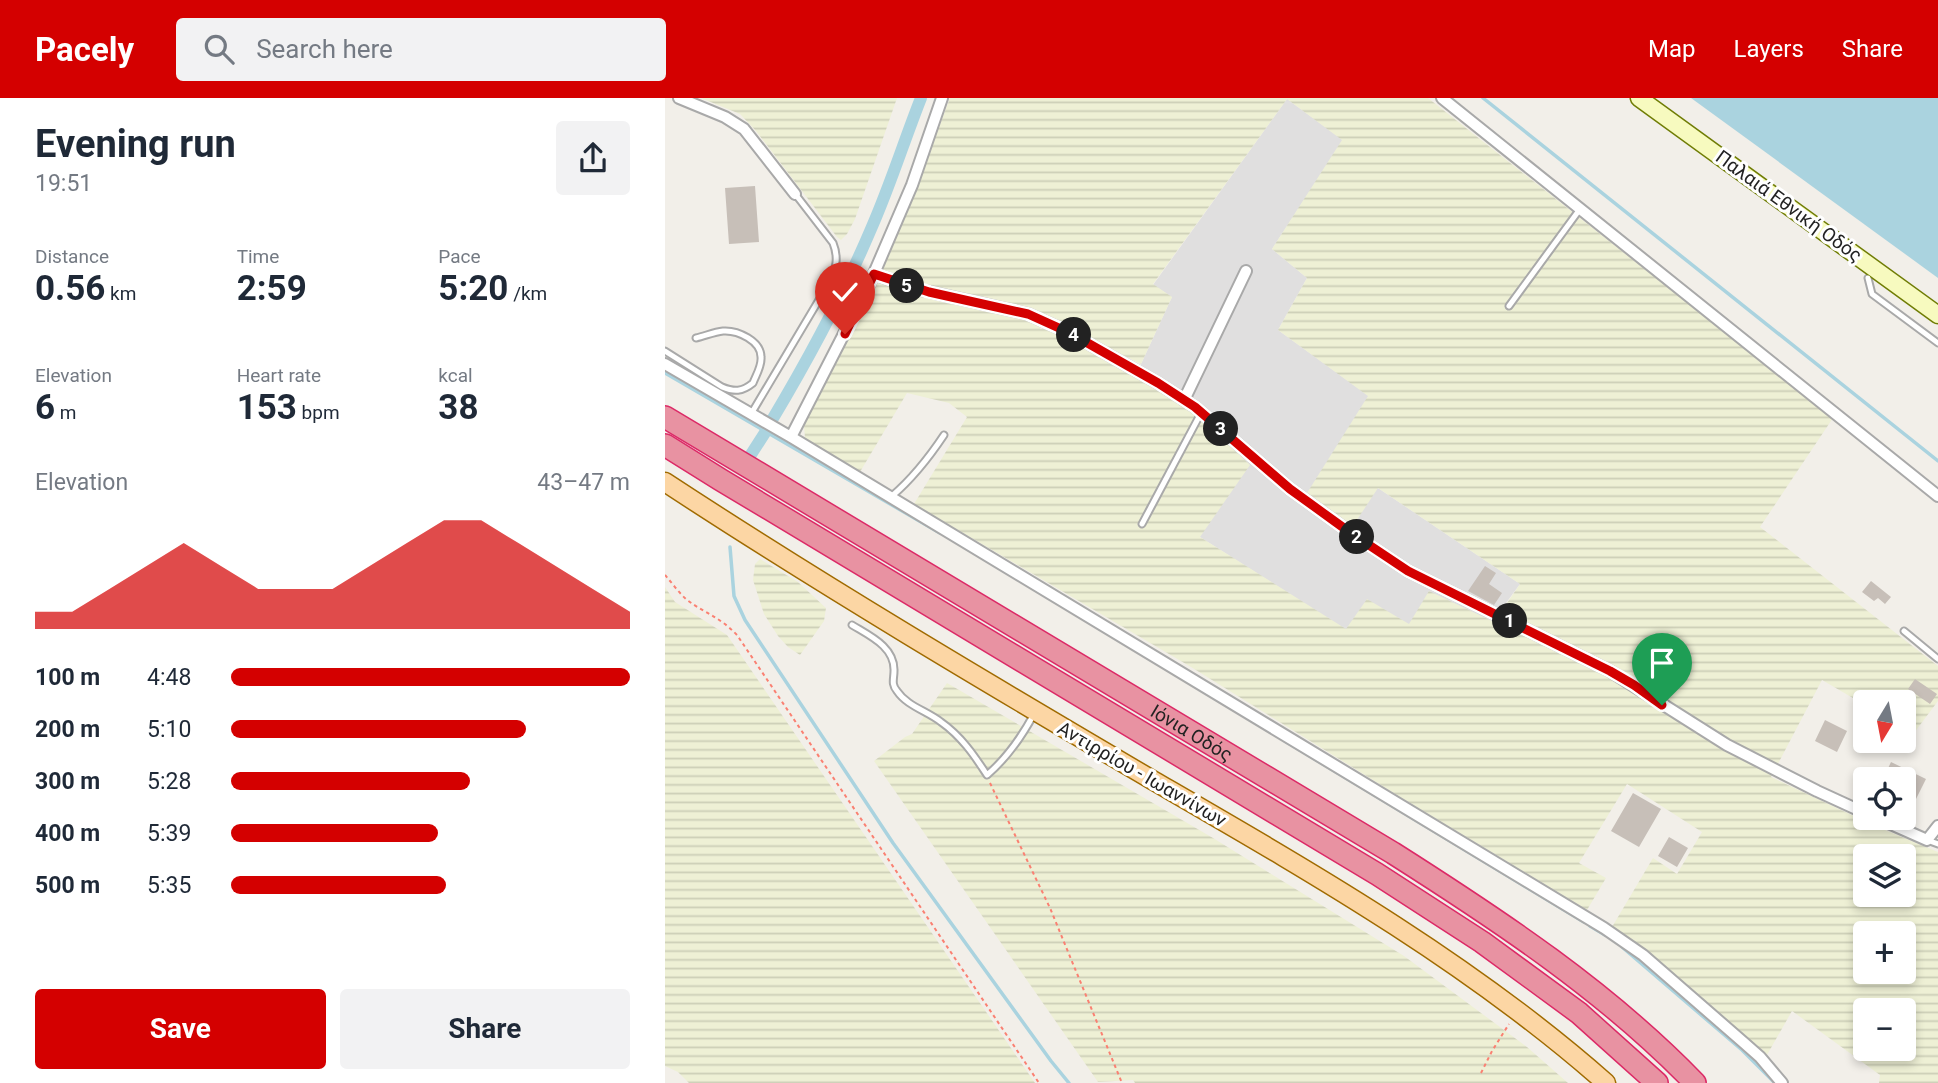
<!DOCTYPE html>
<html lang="en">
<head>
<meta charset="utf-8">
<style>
  :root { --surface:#fff; --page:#f2f2f3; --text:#1f2937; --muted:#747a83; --accent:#d40000 }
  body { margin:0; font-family:Roboto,sans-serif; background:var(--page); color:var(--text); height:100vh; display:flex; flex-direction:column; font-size:26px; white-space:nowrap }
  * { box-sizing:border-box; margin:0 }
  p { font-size:23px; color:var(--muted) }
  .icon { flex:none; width:38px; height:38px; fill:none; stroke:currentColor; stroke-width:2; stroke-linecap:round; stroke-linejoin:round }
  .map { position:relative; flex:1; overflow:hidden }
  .side { display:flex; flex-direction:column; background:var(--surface); width:665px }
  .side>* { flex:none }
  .needle { width:46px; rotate:190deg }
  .tools { position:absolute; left:1188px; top:592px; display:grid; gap:14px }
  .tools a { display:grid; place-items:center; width:63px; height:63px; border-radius:7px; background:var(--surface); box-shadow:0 4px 10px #0003; font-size:35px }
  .pin { position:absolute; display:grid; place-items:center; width:60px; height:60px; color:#fff; margin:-72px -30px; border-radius:50% 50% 50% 0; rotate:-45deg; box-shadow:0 0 7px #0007 }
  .pin .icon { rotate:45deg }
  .km { position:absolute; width:35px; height:35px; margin:-18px; border-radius:50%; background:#222; color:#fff; font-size:19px; line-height:35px; text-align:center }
  .round { display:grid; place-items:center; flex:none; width:74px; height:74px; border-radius:7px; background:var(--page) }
  .summary { display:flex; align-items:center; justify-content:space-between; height:119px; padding:0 35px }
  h1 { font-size:38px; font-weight:700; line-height:52px }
  .figures { display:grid; grid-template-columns:repeat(3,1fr); gap:10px; height:119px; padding:7px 35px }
  .figures div { display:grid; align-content:center }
  .figures b { font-size:35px; font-weight:700 }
  .figures small { font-size:19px; font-weight:400 }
  .figures p { font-size:19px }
  .chart { height:196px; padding:14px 35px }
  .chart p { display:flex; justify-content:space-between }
  .chart svg { width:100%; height:126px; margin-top:7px; fill:var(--accent); opacity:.7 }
  .cta { display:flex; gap:14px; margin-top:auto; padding:14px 35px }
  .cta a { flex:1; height:80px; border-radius:7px; background:var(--accent); color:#fff; font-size:28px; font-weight:700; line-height:80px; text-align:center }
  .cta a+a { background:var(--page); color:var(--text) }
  ul { padding:0 35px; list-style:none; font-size:23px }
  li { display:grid; grid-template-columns:112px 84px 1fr; align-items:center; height:52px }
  li i { height:18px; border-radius:9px; background:var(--accent) }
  header { display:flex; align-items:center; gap:42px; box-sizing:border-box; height:98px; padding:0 35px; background:var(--accent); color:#fff }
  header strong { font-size:33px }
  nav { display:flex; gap:38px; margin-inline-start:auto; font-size:24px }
  .search { width:490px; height:63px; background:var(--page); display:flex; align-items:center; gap:18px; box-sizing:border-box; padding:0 24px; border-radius:7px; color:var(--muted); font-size:26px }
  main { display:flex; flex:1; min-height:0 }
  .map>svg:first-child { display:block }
  .residential { fill:#e0dfdf }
  .farmland { fill:url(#farmland-rules); fill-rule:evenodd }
  .water { fill:#aad3df }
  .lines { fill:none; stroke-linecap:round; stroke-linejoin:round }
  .stream { stroke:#aad3df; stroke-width:3.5 }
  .canal { stroke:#aad3df; stroke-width:12 }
  .building { fill:#c7bfb8 }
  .lane-casing { stroke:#a9a9a9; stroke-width:9 }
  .street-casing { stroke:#a9a9a9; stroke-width:14 }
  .secondary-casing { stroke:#707d05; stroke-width:19 }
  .primary-casing { stroke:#a06b00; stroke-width:21 }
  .highway-casing { stroke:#dc2a67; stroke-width:24 }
  .path { stroke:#fa8072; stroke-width:2; stroke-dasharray:3.5 3.5; stroke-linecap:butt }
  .lane { stroke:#fff; stroke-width:5 }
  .street { stroke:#fff; stroke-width:10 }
  .secondary { stroke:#f7fabf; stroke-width:16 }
  .primary { stroke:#fcd6a4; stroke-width:18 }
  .highway { stroke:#e892a2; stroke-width:21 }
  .route-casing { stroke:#fff; stroke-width:14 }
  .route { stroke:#d40000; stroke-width:9 }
  .labels { text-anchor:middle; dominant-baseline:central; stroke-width:6; stroke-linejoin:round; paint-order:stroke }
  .street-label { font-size:19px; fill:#222; stroke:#fff }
</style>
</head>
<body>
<header>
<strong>Pacely</strong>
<div class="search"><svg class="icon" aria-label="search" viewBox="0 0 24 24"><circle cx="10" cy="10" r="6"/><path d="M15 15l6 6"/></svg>Search here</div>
<nav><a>Map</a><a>Layers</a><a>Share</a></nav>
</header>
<main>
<section class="side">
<div class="summary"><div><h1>Evening run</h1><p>19:51</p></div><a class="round"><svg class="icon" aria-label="share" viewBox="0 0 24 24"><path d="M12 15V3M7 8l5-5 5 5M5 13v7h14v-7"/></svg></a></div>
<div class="figures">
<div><p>Distance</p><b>0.56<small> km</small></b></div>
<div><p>Time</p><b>2:59</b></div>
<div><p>Pace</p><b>5:20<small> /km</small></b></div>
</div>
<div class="figures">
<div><p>Elevation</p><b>6<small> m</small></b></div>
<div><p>Heart rate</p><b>153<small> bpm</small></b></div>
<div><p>kcal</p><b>38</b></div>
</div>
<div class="chart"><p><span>Elevation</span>43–47 m</p>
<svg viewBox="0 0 160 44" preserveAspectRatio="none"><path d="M0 44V38L10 38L20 30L30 22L40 14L50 22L60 30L70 30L80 30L90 22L100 14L110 6L120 6L130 14L140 22L150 30L160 38V44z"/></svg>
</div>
<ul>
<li><b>100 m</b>4:48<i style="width:100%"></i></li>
<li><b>200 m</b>5:10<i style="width:74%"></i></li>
<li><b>300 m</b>5:28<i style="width:60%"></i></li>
<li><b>400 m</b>5:39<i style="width:52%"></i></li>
<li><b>500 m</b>5:35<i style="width:54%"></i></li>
</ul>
<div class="cta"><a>Save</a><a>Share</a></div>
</section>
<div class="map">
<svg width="1273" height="985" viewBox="0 0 1273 985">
  <defs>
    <pattern id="farmland-rules" width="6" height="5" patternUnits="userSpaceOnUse" patternTransform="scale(1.75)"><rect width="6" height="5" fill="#eef0d5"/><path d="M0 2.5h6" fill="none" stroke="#ccceb7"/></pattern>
  </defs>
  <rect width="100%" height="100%" fill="#f2efe9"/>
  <path class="residential" d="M622,1L678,42L607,151L642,180L613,232L704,298L713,390L855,486L835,513L829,524L817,519L681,532L535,439L471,277L507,199L488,187Z"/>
  <path class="farmland" d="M36,0H232L190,121L182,136L176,142L172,139L91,33L75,16Z
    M285,0H763L1168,320L1095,429L1273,568V603L1249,635L1239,629V604H1200V607L1157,582L1106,679L1208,727L1273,754V985H1214L1215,977L1127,913L1102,957L984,855L947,829L988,760L1012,776L1037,734L962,686L914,765L941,780L922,812L732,697L526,569L249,406L302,319L284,305L242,295L195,374L140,340L139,328L142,320L198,211L221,161L248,98ZM622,1L677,42L607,151L642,180L613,232L703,298L642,395L688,428L713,390L855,486L829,524L764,493L744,526L702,501L681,531L535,439L585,367L539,323L471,277L380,230L375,231L380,219L476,266L507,199L488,186ZM1200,758H1239V796H1200ZM1200,835H1239V873H1200ZM1200,912H1239V950H1200Z
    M95,461L133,484L161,510L159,523L135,557L123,549L113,538L99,516L88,482L90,466Z
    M0,489L10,504L62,537L370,985H24L13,974L0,968Z
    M282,585L548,740L739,858L862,949L903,985H470L468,982L433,984L209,663L240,639L247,636Z"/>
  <path class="water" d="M1026,0H1273V180Z"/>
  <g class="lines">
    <path class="stream" d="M818,0L1273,363
      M0,275L275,435
      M65,449L69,498L80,522L228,745L386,963L404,985
      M620,643L919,824
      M925,828L940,837
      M957,849L1077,952L1110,985"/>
    <path class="canal" d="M107,322C144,260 178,197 206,131C225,88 239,43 256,0
      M85,358L103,330"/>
  </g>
  <path class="building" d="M90,88L94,144L64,146L60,90Z
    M820,468L831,475L824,486L837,495L829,507L803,493Z
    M1206,483L1226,499L1220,506L1213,500L1209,503L1197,494Z
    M1250,581L1272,596L1265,606L1243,591Z
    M1160,622L1182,633L1172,654L1150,643Z
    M1226,664L1261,681L1240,723L1239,681H1218Z
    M968,695L996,711L974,749L946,733Z
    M1004,739L1023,750L1012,769L993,758Z"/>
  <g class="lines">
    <g class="lane-casing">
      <path id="lane" d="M1203,180L1207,196L1273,245
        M844,208L915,111
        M0,253L57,289C69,294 77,294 88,285C91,277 97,268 96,259C96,243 73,232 58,233C49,234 40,238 31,240
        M86,316L164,185C171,171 174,160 168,145L131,97
        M227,398C248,380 263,361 279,337
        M477,426L536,315
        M187,527C205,538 230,549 229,573C229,581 226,586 232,593C242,608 262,613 276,624C296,638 309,657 322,677C342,660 356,640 369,616
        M1239,533L1273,561
        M1262,742L1273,746"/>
    </g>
    <g class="street-casing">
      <path id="street" d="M14,0L60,19L79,31L130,96
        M777,0L1273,398
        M209,176L256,192L363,216L405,235L493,285L530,309L625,391L683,433L743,473L945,573L1062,647L1152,693L1200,715
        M0,266L126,339L939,830L978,857L1078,944L1095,959L1117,985
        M519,302L581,173
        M126,339L204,187L247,87L277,0
        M1210,719L1262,742L1273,728"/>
    </g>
    <g class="secondary-casing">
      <path id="secondary" d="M974,0L1273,217"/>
    </g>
    <g class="primary-casing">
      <path id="primary" d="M0,384C160,489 324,586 489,683C646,774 804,864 941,985"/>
    </g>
    <g class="highway-casing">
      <g id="highway">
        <path id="s1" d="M0,319L728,755C835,823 941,893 1030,985"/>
        <path d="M0,347L56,382L712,776L817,844L914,915L992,985"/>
      </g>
    </g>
    <path class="path" d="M0,477C7,485 14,495 22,502C41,516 55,519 72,537L374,985
      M325,685L385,810L457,985
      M816,975L827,953L844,926"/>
    <use href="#lane" class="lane"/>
    <use href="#street" class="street"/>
    <use href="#secondary" class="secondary"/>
    <use href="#primary" class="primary"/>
    <use href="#highway" class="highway"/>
  </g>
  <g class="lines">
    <g class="route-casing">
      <path id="route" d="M180,236L209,176L264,194L363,216L405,235L493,285L530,309L625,391L683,433L743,473L945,573L969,587L997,607"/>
    </g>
    <use href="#route" class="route"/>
  </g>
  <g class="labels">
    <g class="street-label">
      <text transform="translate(1124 108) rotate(36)">Παλαιά Εθνική Οδός</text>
      <text stroke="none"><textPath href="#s1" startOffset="614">Ιόνια Οδός</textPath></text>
      <text transform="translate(477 676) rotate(30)">Αντιρρίου - Ιωαννίνων</text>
    </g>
  </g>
</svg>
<div class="tools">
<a><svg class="needle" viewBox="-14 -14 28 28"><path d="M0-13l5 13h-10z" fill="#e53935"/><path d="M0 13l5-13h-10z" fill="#747a83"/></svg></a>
<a><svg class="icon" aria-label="locate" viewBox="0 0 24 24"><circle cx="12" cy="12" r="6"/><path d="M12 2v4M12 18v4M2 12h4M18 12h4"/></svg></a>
<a><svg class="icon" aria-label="layers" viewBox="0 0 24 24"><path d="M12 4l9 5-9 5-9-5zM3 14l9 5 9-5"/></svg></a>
<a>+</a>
<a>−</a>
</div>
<div class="pin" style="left:997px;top:607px;background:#1e9e55"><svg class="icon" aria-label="arrive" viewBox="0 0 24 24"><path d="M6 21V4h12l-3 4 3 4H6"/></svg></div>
<div class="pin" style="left:180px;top:236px;background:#d93025"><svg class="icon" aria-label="check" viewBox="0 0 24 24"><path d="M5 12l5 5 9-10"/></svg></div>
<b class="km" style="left:845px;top:523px">1</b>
<b class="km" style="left:692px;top:439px">2</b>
<b class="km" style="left:556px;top:331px">3</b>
<b class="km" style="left:409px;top:237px">4</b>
<b class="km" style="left:242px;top:188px">5</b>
</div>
</main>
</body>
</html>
